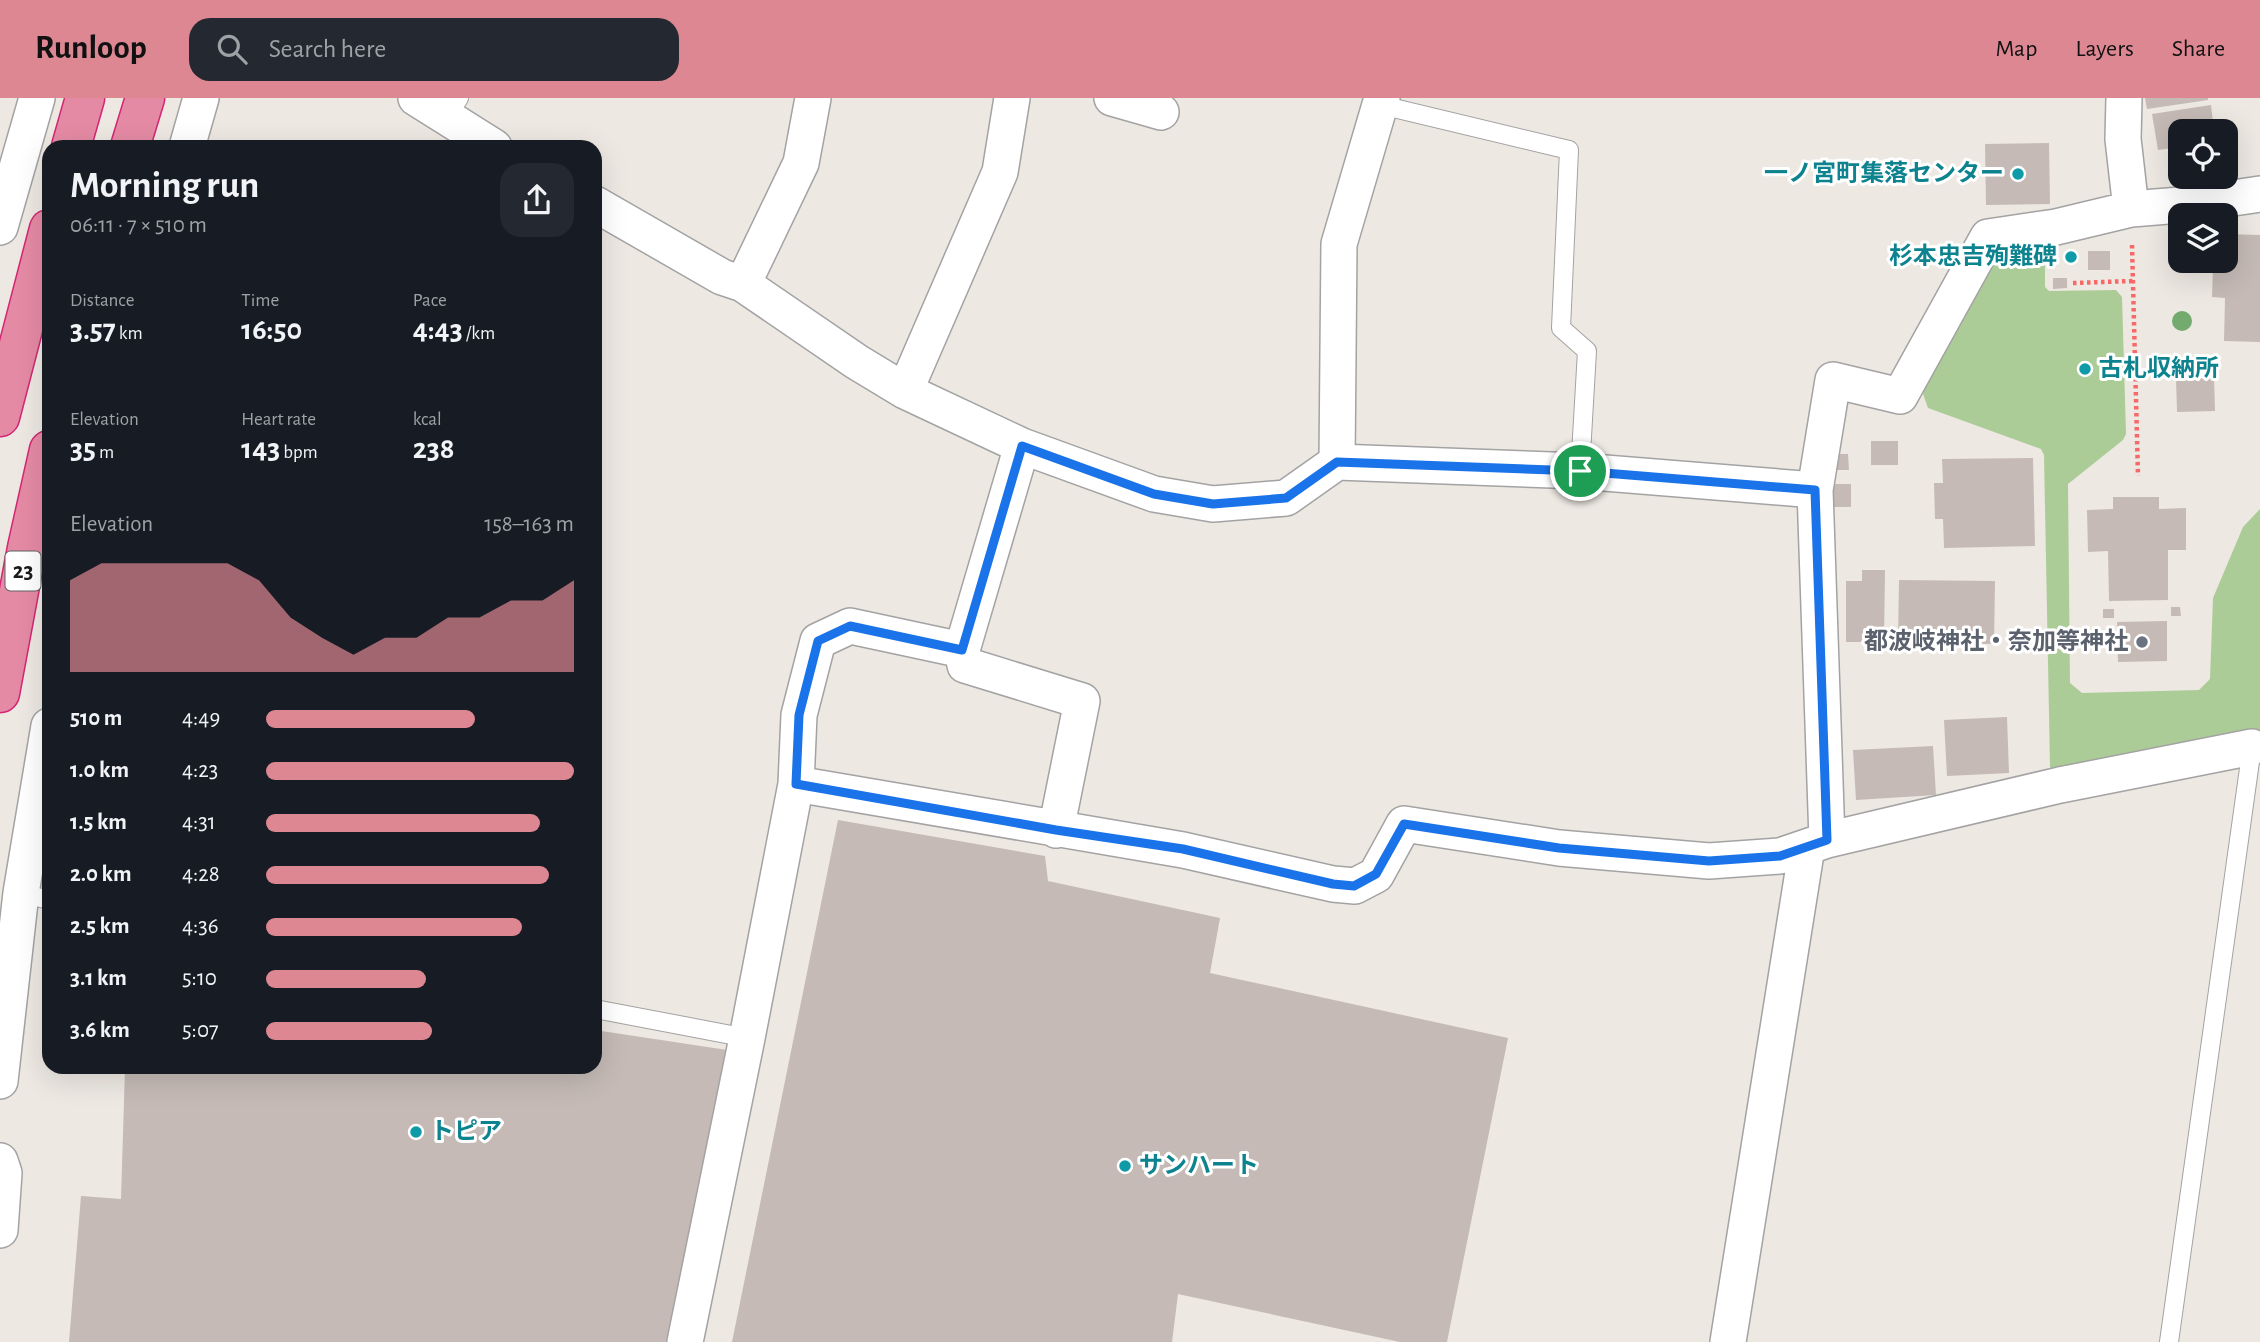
<!DOCTYPE html>
<html lang="en">
<head>
<meta charset="utf-8">
<style>
  :root { --surface:#171b24; --page:#242831; --text:#f1f3f6; --muted:#9ea1a6; --accent:#dd8792 }
  body { margin:0; font-family:"Alegreya Sans","Noto Sans JP",sans-serif; background:var(--page); color:var(--text); height:100vh; display:flex; flex-direction:column; font-size:26px; white-space:nowrap }
  * { box-sizing:border-box; margin:0 }
  p { font-size:23px; color:var(--muted) }
  .icon { flex:none; width:38px; height:38px; fill:none; stroke:currentColor; stroke-width:2; stroke-linecap:round; stroke-linejoin:round }
  .map { position:relative; flex:1; overflow:hidden }
  .side { position:absolute; left:42px; top:42px; width:560px; height:934px; display:flex; flex-direction:column; background:var(--surface); border-radius:21px; box-shadow:0 7px 28px #0002 }
  .side>* { flex:none }
  .tools { position:absolute; left:2168px; top:21px; display:grid; gap:14px }
  .tools a { display:grid; place-items:center; width:70px; height:70px; border-radius:14px; background:var(--surface); box-shadow:0 7px 28px #0002; font-size:35px }
  .pin { position:absolute; display:grid; place-items:center; width:60px; height:60px; color:#fff; margin:-30px; border:4px solid #fff; border-radius:50%; box-shadow:0 2px 7px #0007 }
  .round { display:grid; place-items:center; flex:none; width:74px; height:74px; border-radius:21px; background:var(--page) }
  .head { display:flex; align-items:center; justify-content:space-between; height:119px; padding:0 28px }
  h1 { font-size:38px; font-weight:700; line-height:52px }
  .metrics { display:grid; grid-template-columns:repeat(3,1fr); gap:10px; height:119px; padding:7px 28px }
  .metrics div { display:grid; align-content:center }
  .metrics b { font-size:30px; font-weight:700 }
  .metrics small { font-size:19px; font-weight:400 }
  .metrics p { font-size:19px }
  .chart { height:196px; padding:14px 28px }
  .chart p { display:flex; justify-content:space-between }
  .chart svg { width:100%; height:126px; margin-top:7px; fill:var(--accent); opacity:.7 }
  ul { padding:0 28px; list-style:none; font-size:23px }
  li { display:grid; grid-template-columns:112px 84px 1fr; align-items:center; height:52px }
  li i { height:18px; border-radius:9px; background:var(--accent) }
  header { display:flex; align-items:center; gap:42px; box-sizing:border-box; height:98px; padding:0 35px; background:var(--accent); color:#111 }
  header strong { font-size:33px }
  nav { display:flex; gap:38px; margin-inline-start:auto; font-size:24px }
  .search { width:490px; height:63px; background:var(--page); display:flex; align-items:center; gap:18px; box-sizing:border-box; padding:0 24px; border-radius:21px; color:var(--muted); font-size:26px }
  .map>svg:first-child { display:block }
  .forest { fill:#accc97 }
  .building { fill:#c5bab5 }
  .lines { fill:none; stroke-linecap:round; stroke-linejoin:round }
  .lane-casing { stroke:#a3a3a3; stroke-width:20 }
  .street-casing { stroke:#a3a3a3; stroke-width:38 }
  .highway-casing { stroke:#d42674; stroke-width:41 }
  .path { stroke:#f76969; stroke-width:4.5; stroke-dasharray:3.5 3.5; stroke-linecap:butt }
  .lane { stroke:#fff; stroke-width:18 }
  .street { stroke:#fff; stroke-width:35 }
  .highway { stroke:#e58aa4; stroke-width:38 }
  .tree { fill:#73aa6d }
  .route-casing { stroke:#fff; stroke-width:14 }
  .route { stroke:#1a73e8; stroke-width:9 }
  .culture-dot { fill:#0f9aa8; stroke:#fff; stroke-width:2.5 }
  .worship-dot { fill:#6b7280; stroke:#fff; stroke-width:2.5 }
  .labels { text-anchor:middle; dominant-baseline:central; stroke-width:6; stroke-linejoin:round; paint-order:stroke }
  .shield { fill:#fff; stroke:#606060; stroke-width:2 }
  .shield-label { font-size:23px; font-weight:bold; fill:#1c1c1c }
  .culture-label { font-size:24px; font-weight:bold; fill:#0d838f; stroke:#fff; text-anchor:start }
  .worship-label { font-size:24px; font-weight:bold; fill:#5b616d; stroke:#fff; text-anchor:end }
</style>
</head>
<body>
<header>
<strong>Runloop</strong>
<div class="search"><svg class="icon" aria-label="search" viewBox="0 0 24 24"><circle cx="10" cy="10" r="6"/><path d="M15 15l6 6"/></svg>Search here</div>
<nav><a>Map</a><a>Layers</a><a>Share</a></nav>
</header>
<div class="map">
<svg width="2260" height="1244" viewBox="0 0 2260 1244">
  <rect width="100%" height="100%" fill="#ede8e2"/>
  <path class="forest" d="M2038,146L2045,150V189L2049,193L2116,192L2122,199L2126,336L2123,342L2068,386L2070,585L2082,595L2199,592L2210,581L2213,500L2243,429L2260,411V634L2060,677L2050,669L2044,357L2041,351L1928,310L1923,296C1938,264 1972,177 1996,158C2007,149 2024,148 2038,146Z"/>
  <path class="building" d="M2145,0H2208V2L2147,11Z
    M2211,7L2214,33H2180V49L2158,52L2152,16Z
    M2049,45L2050,106L1986,107L1985,46Z
    M2227,136L2260,137V244L2224,243L2225,200L2212,199L2213,169L2226,170Z
    M2088,153H2110V172H2088Z
    M2053,180H2067V190L2053,191Z
    M2214,279L2215,313L2177,314L2176,280Z
    M1871,343H1898V367H1871Z
    M1836,356H1848L1849,372H1837Z
    M2033,360L2035,448L1944,450L1943,421H1935L1934,385H1943L1942,361Z
    M1829,386H1851V409H1829Z
    M2113,399H2159V411L2186,410V452H2168V502L2109,503L2108,453L2088,454L2087,412L2113,411Z
    M1862,472H1885L1884,544H1846V483H1862Z
    M1899,482L1995,483L1994,546L1898,544Z
    M2171,509H2180L2181,518H2171Z
    M2103,511H2114V520H2103Z
    M2167,523V563L2118,564L2117,524Z
    M2007,619L2009,675L1947,678L1944,622Z
    M1933,648L1936,697L1856,702L1853,652Z
    M838,722L1045,758L1048,783L1220,820L1210,875L1508,940L1447,1244H1400L1178,1196L1172,1244H732Z
    M595,932L727,952L666,1244H69L81,1098L121,1101L125,970H595Z"/>
  <g class="lines">
    <g class="lane-casing">
      <path id="lane" d="M1381,7L1569,52L1561,230L1587,253L1580,373
        M447,19L459,0
        M21,795L49,802
        M595,911L747,940
        M2169,1244L2252,649L2257,648"/>
    </g>
    <g class="street-casing">
      <path id="street" d="M416,0L494,49
        M1112,0L1161,14
        M2124,0L2123,41L2131,111
        M187,49L201,0
        M595,106L722,179L743,186L857,264L905,293L1022,348L1154,396L1213,406L1286,400L1337,364L1580,373L1815,392L1833,282L1900,298L1988,139L2056,129L2131,111L2193,106L2260,96
        M0,129L37,0
        M743,186L801,65L813,0
        M905,293L1000,74L1012,0
        M1337,364L1339,146L1382,0
        M1815,392L1827,742
        M962,552L965,567L1082,603L1056,732
        M796,686L1183,752L1333,786L1355,788L1376,777L1404,726L1559,750L1709,763L1780,758L1827,742L2060,687L2252,649
        M0,983L21,795L49,628
        M0,1063L4,1075L0,1132
        M685,1244L747,940L796,686L799,617L818,543L850,528L962,552L1022,348
        M1728,1244L1807,749"/>
    </g>
    <g class="highway-casing">
      <path id="highway" d="M71,49L85,0
        M130,49L145,0
        M0,319L49,131
        M0,595L27,450L49,352"/>
    </g>
    <path class="path" d="M2132,147L2138,378
      M2073,185L2133,183"/>
    <use href="#lane" class="lane"/>
    <use href="#street" class="street"/>
    <use href="#highway" class="highway"/>
  </g>
  <circle class="tree" cx="2182" cy="223" r="10"/>
  <g class="lines">
    <g class="route-casing">
      <path id="route" d="M1022,348L1154,396L1213,406L1286,400L1337,364L1580,373L1815,392L1827,742L1780,758L1709,763L1559,750L1404,726L1376,776L1354,788L1333,786L1183,751L1056,732L796,686L799,617L818,543L850,528L962,552Z"/>
    </g>
    <use href="#route" class="route"/>
  </g>
  <g class="culture-dot">
    <circle cx="2018" cy="76" r="7"/>
    <circle cx="2071" cy="159" r="7"/>
    <circle cx="2085" cy="271" r="7"/>
    <circle cx="416" cy="1034" r="7"/>
    <circle cx="1125" cy="1068" r="7"/>
  </g>
  <circle class="worship-dot" cx="2142" cy="544" r="7"/>
  <g class="labels">
    <rect class="shield" x="5.5" y="453.5" width="35" height="39" rx="5"/>
    <g class="shield-label">
      <text x="23" y="473">23</text>
    </g>
    <g class="culture-label">
      <text x="2004" y="76" text-anchor="end">一ノ宮町集落センター</text>
      <text x="2057" y="159" text-anchor="end">杉本忠吉殉難碑</text>
      <text x="2099" y="271">古札収納所</text>
      <text x="430" y="1034">トピア</text>
      <text x="1139" y="1068">サンハート</text>
    </g>
    <g class="worship-label">
      <text x="2128" y="544">都波岐神社・奈加等神社</text>
    </g>
  </g>
</svg>
<div class="tools">
<a><svg class="icon" aria-label="locate" viewBox="0 0 24 24"><circle cx="12" cy="12" r="6"/><path d="M12 2v4M12 18v4M2 12h4M18 12h4"/></svg></a>
<a><svg class="icon" aria-label="layers" viewBox="0 0 24 24"><path d="M12 4l9 5-9 5-9-5zM3 14l9 5 9-5"/></svg></a>
</div>
<div class="pin" style="left:1580px;top:373px;background:#1e9e55"><svg class="icon" aria-label="arrive" viewBox="0 0 24 24"><path d="M6 21V4h12l-3 4 3 4H6"/></svg></div>
<section class="side">
<div class="head"><div><h1>Morning run</h1><p>06:11 · 7 × 510 m</p></div><a class="round"><svg class="icon" aria-label="share" viewBox="0 0 24 24"><path d="M12 15V3M7 8l5-5 5 5M5 13v7h14v-7"/></svg></a></div>
<div class="metrics">
<div><p>Distance</p><b>3.57<small> km</small></b></div>
<div><p>Time</p><b>16:50</b></div>
<div><p>Pace</p><b>4:43<small> /km</small></b></div>
</div>
<div class="metrics">
<div><p>Elevation</p><b>35<small> m</small></b></div>
<div><p>Heart rate</p><b>143<small> bpm</small></b></div>
<div><p>kcal</p><b>238</b></div>
</div>
<div class="chart"><p><span>Elevation</span>158–163 m</p>
<svg viewBox="0 0 160 44" preserveAspectRatio="none"><path d="M0 44V12L10 6L20 6L30 6L40 6L50 6L60 12L70 25L80 32L90 38L100 32L110 32L120 25L130 25L140 19L150 19L160 12V44z"/></svg>
</div>
<ul>
<li><b>510 m</b>4:49<i style="width:68%"></i></li>
<li><b>1.0 km</b>4:23<i style="width:100%"></i></li>
<li><b>1.5 km</b>4:31<i style="width:89%"></i></li>
<li><b>2.0 km</b>4:28<i style="width:92%"></i></li>
<li><b>2.5 km</b>4:36<i style="width:83%"></i></li>
<li><b>3.1 km</b>5:10<i style="width:52%"></i></li>
<li><b>3.6 km</b>5:07<i style="width:54%"></i></li>
</ul>
</section>
</div>
</body>
</html>
